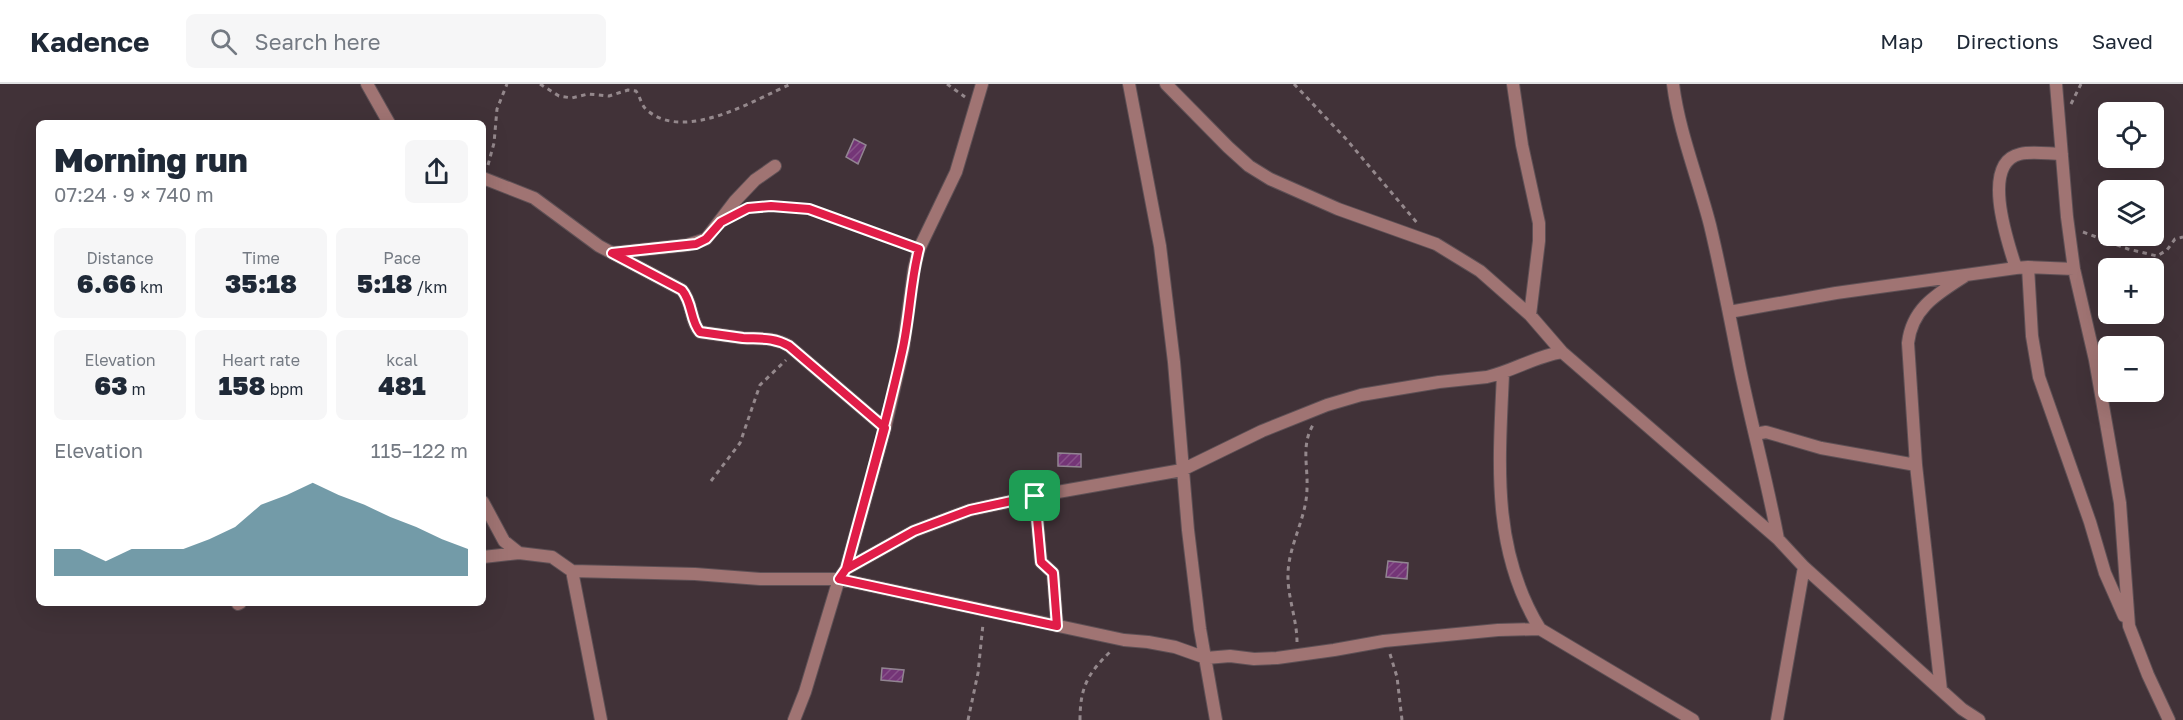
<!DOCTYPE html>
<html lang="en">
<head>
<meta charset="utf-8">
<style>
  :root { --surface:#fff; --page:#f6f6f7; --text:#1f2937; --muted:#747a83; --line:#e0e1e3; --accent:#397184 }
  body { margin:0; font-family:"Golos Text",sans-serif; background:var(--page); color:var(--text); height:100vh; display:flex; flex-direction:column; font-size:22px; white-space:nowrap }
  * { box-sizing:border-box; margin:0 }
  p { font-size:20px; color:var(--muted) }
  .icon { flex:none; width:33px; height:33px; fill:none; stroke:currentColor; stroke-width:2; stroke-linecap:round; stroke-linejoin:round }
  .map { position:relative; flex:1; overflow:hidden }
  .sheet { position:absolute; left:36px; top:36px; width:450px; height:486px; display:flex; flex-direction:column; background:var(--surface); border-radius:9px; box-shadow:0 6px 24px #0002 }
  .sheet>* { flex:none }
  .fabs { position:absolute; left:2098px; top:18px; display:grid; gap:12px }
  .fabs a { display:grid; place-items:center; width:66px; height:66px; border-radius:9px; background:var(--surface); box-shadow:0 6px 24px #0002; font-size:30px }
  .pin { position:absolute; display:grid; place-items:center; width:51px; height:51px; color:#fff; margin:-26px; border-radius:12px; box-shadow:0 3px 9px #0006 }
  .round { display:grid; place-items:center; flex:none; width:63px; height:63px; border-radius:9px; background:var(--page) }
  .headline { display:flex; align-items:center; justify-content:space-between; height:102px; padding:0 18px }
  h1 { font-size:33px; font-weight:800; line-height:45px }
  .metrics { display:grid; grid-template-columns:repeat(3,1fr); gap:9px; height:102px; padding:6px 18px }
  .metrics div { display:grid; align-content:center; border-radius:9px; background:var(--page); text-align:center }
  .metrics b { font-size:26px; font-weight:800 }
  .metrics small { font-size:16px; font-weight:400 }
  .metrics p { font-size:16px }
  .chart { height:168px; padding:12px 18px }
  .chart p { display:flex; justify-content:space-between }
  .chart svg { width:100%; height:108px; margin-top:6px; fill:var(--accent); opacity:.7 }
  header { display:flex; align-items:center; gap:36px; box-sizing:border-box; height:84px; padding:0 30px; background:var(--surface); border-bottom:2px solid var(--line) }
  header strong { font-size:28px }
  nav { display:flex; gap:33px; margin-inline-start:auto; font-size:21px }
  .search { width:420px; height:54px; background:var(--page); display:flex; align-items:center; gap:15px; box-sizing:border-box; padding:0 21px; border-radius:9px; color:var(--muted); font-size:22px }
  .map>svg:first-child { display:block }
  .building { fill:url(#building-hatch); stroke:#928592; stroke-width:1.5 }
  .lines { fill:none; stroke-linecap:round; stroke-linejoin:round }
  .street-casing { stroke:#5e5055; stroke-width:14 }
  .path { stroke:#94888c; stroke-width:3; stroke-dasharray:4.5 4.5; stroke-linecap:butt }
  .street { stroke:#a07473; stroke-width:12 }
  .route-casing { stroke:#fff; stroke-width:12 }
  .route { stroke:#e11d48; stroke-width:8 }
</style>
</head>
<body>
<header>
<strong>Kadence</strong>
<div class="search"><svg class="icon" aria-label="search" viewBox="0 0 24 24"><circle cx="10" cy="10" r="6"/><path d="M15 15l6 6"/></svg>Search here</div>
<nav><a>Map</a><a>Directions</a><a>Saved</a></nav>
</header>
<div class="map">
<svg width="2183" height="636" viewBox="0 0 2183 636">
  <defs>
    <pattern id="building-hatch" width="6" height="6" patternUnits="userSpaceOnUse" patternTransform="scale(1.5)"><rect width="6" height="6" fill="#743577"/><path d="M-1 1l2-2M0 6l6-6M5 7l2-2" fill="none" stroke="#88528a"/></pattern>
  </defs>
  <rect width="100%" height="100%" fill="#413238"/>
  <path class="building" d="M854,55L866,61L858,80L846,73Z
    M1058,369L1081,370V383L1058,382Z
    M1388,477L1408,479L1407,495L1386,493Z
    M882,584L904,586L902,598L881,596Z"/>
  <g class="lines">
    <g class="street-casing">
      <path id="street" d="M367,0L389,39
        M1129,0L1160,162L1174,278L1188,446L1200,545L1216,636
        M1166,0L1228,63L1249,82L1270,95L1338,125L1436,160L1480,187L1530,231L1562,268L1778,455L1804,483L1962,625L1979,636
        M1513,0L1522,61L1539,139V157L1530,231
        M1673,0C1679,48 1698,94 1710,141C1721,187 1730,234 1739,280C1751,339 1767,396 1778,455
        M2056,0L2067,133L2074,185L2095,276L2120,419L2129,542L2148,591L2169,636
        M483,94L534,114L599,162L682,206C693,219 690,237 700,248C714,250 729,252 743,254C760,255 774,253 789,262L885,344
        M612,169L687,161L706,155L735,117L755,96L775,82
        M2028,183L2032,252L2039,293L2090,438L2105,489L2124,532
        M2016,184C2008,159 1980,79 2020,70C2033,67 2049,70 2062,70
        M1729,228L1836,209L2016,184L2028,183L2074,185
        M1503,290C1499,379 1491,465 1540,545L1693,636
        M1755,350L1766,348L1821,364L1916,381
        M1035,412L1041,478L1053,489L1057,542
        M483,418L504,457L519,469L552,473L572,487L695,490L760,495H839L1124,556L1148,558L1175,563L1206,574L1230,572L1254,575L1277,574L1334,566L1384,557L1498,546L1540,545
        M483,473L519,469
        M846,485L914,447L970,426L1035,412L1182,386L1262,347L1327,321L1361,311L1439,298L1487,293C1513,287 1536,272 1562,268
        M572,487L601,636
        M238,520L240,519
        M1941,606L1916,381L1908,259C1912,224 1937,210 1965,192
        M794,636L805,608L839,495L846,485L885,344L903,266L914,185L919,165L956,88L982,0
        M1777,636L1804,483"/>
    </g>
    <path class="path" d="M540,0L559,12L572,14L588,10L609,12L628,6L636,7C641,14 641,22 648,27C686,58 754,16 791,0
      M947,0L965,13
      M1294,0L1347,56L1418,140
      M2071,20L2081,0
      M488,81L494,59L497,25L507,0
      M745,126C795,111 860,142 906,160
      M2083,148L2128,165L2157,172L2167,166L2175,155L2183,153
      M711,397L740,359L760,301L786,276
      M1297,558C1297,535 1287,512 1288,489C1289,460 1307,433 1307,404C1308,382 1301,361 1313,341
      M1390,570L1397,593L1402,636
      M968,636L978,589L983,540
      M1080,636C1080,603 1088,589 1111,567"/>
    <use href="#street" class="street"/>
  </g>
  <g class="lines">
    <g class="route-casing">
      <path id="route" d="M1035,412L970,426L914,447L846,485L885,344L789,262C773,253 760,255 743,254C729,252 714,250 700,248C690,237 693,219 682,206L612,169L696,160L706,155L721,138L748,124L771,122L809,125L919,165C910,199 910,234 902,268C886,341 865,413 846,485L839,495L1057,542L1053,489L1041,478L1035,412"/>
    </g>
    <use href="#route" class="route"/>
  </g>
</svg>
<div class="fabs">
<a><svg class="icon" aria-label="locate" viewBox="0 0 24 24"><circle cx="12" cy="12" r="6"/><path d="M12 2v4M12 18v4M2 12h4M18 12h4"/></svg></a>
<a><svg class="icon" aria-label="layers" viewBox="0 0 24 24"><path d="M12 4l9 5-9 5-9-5zM3 14l9 5 9-5"/></svg></a>
<a>+</a>
<a>−</a>
</div>
<div class="pin" style="left:1035px;top:412px;background:#1e9e55"><svg class="icon" aria-label="arrive" viewBox="0 0 24 24"><path d="M6 21V4h12l-3 4 3 4H6"/></svg></div>
<section class="sheet">
<div class="headline"><div><h1>Morning run</h1><p>07:24 · 9 × 740 m</p></div><a class="round"><svg class="icon" aria-label="share" viewBox="0 0 24 24"><path d="M12 15V3M7 8l5-5 5 5M5 13v7h14v-7"/></svg></a></div>
<div class="metrics">
<div><p>Distance</p><b>6.66<small> km</small></b></div>
<div><p>Time</p><b>35:18</b></div>
<div><p>Pace</p><b>5:18<small> /km</small></b></div>
</div>
<div class="metrics">
<div><p>Elevation</p><b>63<small> m</small></b></div>
<div><p>Heart rate</p><b>158<small> bpm</small></b></div>
<div><p>kcal</p><b>481</b></div>
</div>
<div class="chart"><p><span>Elevation</span>115–122 m</p>
<svg viewBox="0 0 160 44" preserveAspectRatio="none"><path d="M0 44V33L10 33L20 38L30 33L40 33L50 33L60 29L70 24L80 15L90 11L100 6L110 11L120 15L130 20L140 24L150 29L160 33V44z"/></svg>
</div>
</section>
</div>
</body>
</html>
